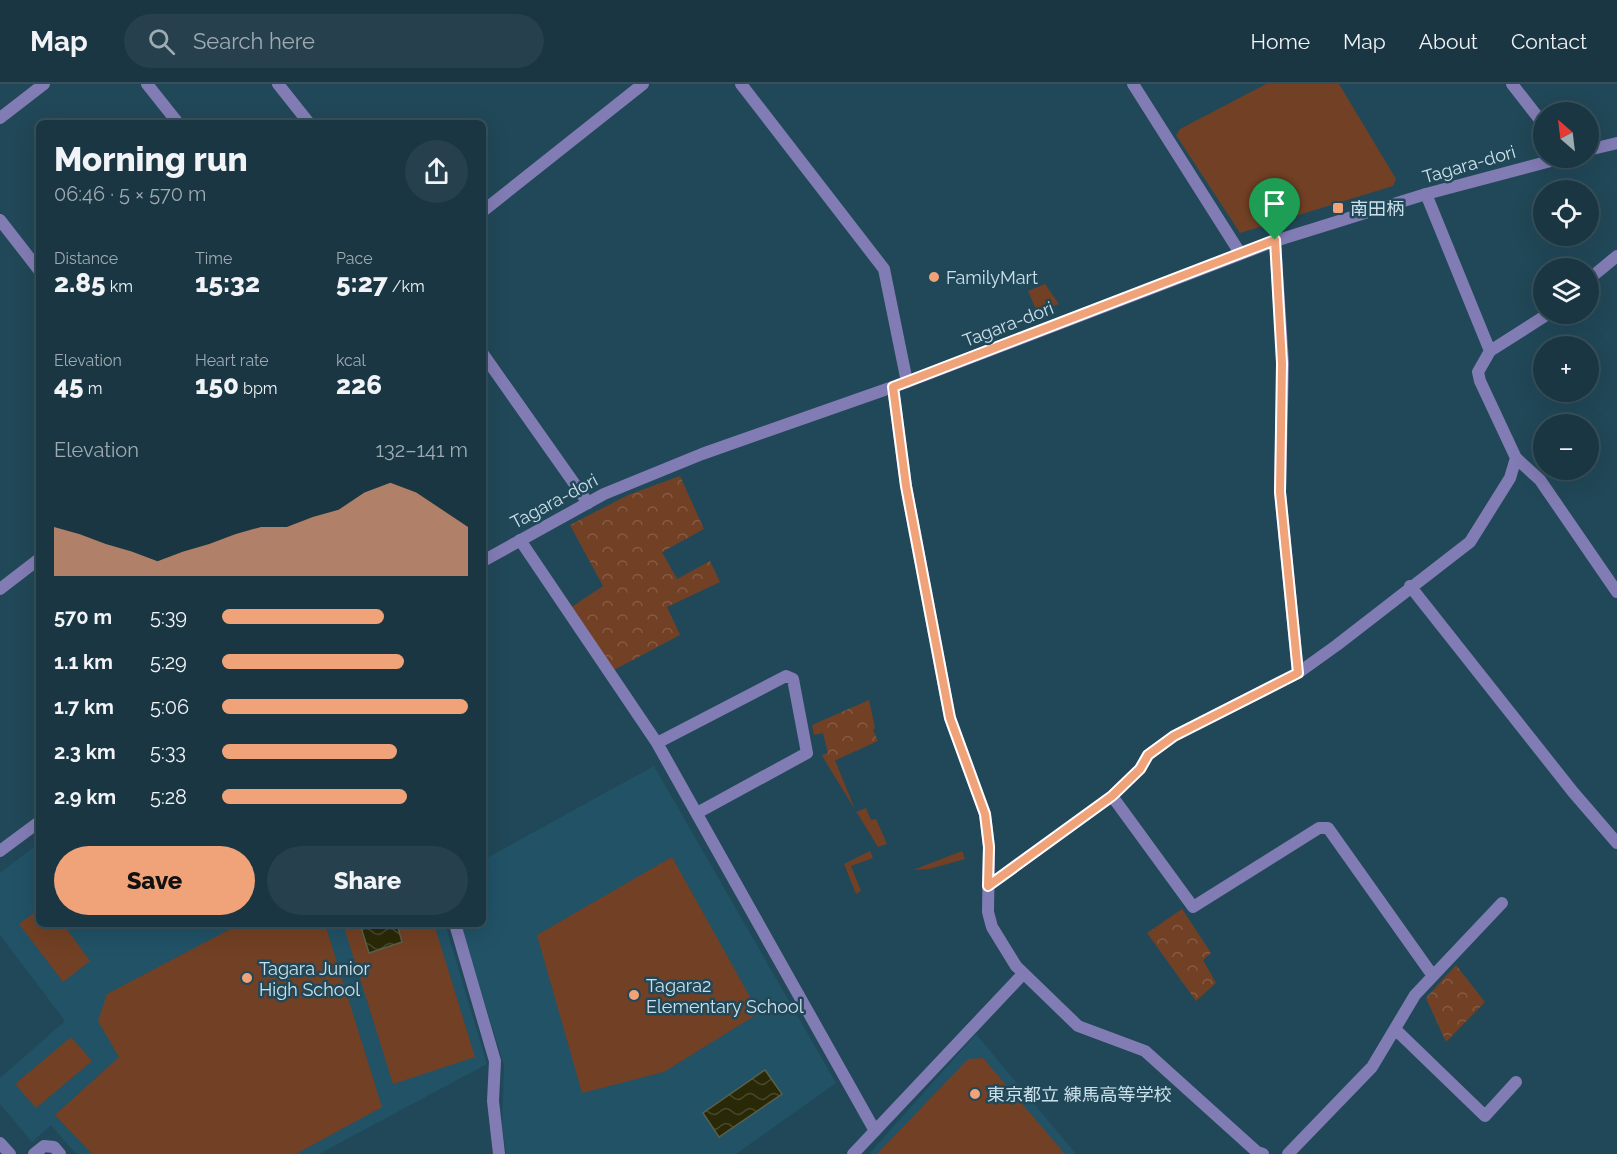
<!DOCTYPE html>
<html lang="en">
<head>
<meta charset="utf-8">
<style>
  :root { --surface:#193642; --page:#26414d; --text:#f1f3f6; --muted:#9fabb2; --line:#37505b; --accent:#f0a279 }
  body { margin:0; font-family:Raleway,"Noto Sans JP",sans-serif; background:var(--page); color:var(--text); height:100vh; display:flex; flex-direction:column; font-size:22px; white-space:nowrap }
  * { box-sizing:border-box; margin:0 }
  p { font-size:20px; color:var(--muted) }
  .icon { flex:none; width:33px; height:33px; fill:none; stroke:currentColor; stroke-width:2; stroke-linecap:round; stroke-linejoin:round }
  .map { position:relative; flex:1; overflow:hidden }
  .panel { position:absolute; left:36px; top:36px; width:450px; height:807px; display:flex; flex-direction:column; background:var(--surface); border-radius:9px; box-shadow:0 6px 24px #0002,0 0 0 2px var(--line) }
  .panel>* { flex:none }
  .needle { width:39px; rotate:332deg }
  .controls { position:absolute; left:1533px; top:18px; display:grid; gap:12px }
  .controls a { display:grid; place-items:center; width:66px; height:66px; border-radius:50%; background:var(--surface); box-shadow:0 6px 24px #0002,0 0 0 2px var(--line); font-size:30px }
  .pin { position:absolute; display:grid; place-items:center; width:51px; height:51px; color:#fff; margin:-62px -26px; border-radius:50% 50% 50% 0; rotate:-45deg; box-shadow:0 0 6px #0007 }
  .pin .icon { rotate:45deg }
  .round { display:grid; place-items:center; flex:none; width:63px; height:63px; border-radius:32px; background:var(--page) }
  .head { display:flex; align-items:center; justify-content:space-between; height:102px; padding:0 18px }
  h1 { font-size:33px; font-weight:800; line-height:45px }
  .stats { display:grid; grid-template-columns:repeat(3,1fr); gap:9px; height:102px; padding:6px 18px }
  .stats div { display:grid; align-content:center }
  .stats b { font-size:26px; font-weight:800 }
  .stats small { font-size:16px; font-weight:400 }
  .stats p { font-size:16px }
  .chart { height:168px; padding:12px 18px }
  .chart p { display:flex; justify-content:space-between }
  .chart svg { width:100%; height:108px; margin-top:6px; fill:var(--accent); opacity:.7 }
  .button { display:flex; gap:12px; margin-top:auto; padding:12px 18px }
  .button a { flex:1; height:69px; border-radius:36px; background:var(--accent); color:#111; font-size:24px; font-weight:800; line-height:69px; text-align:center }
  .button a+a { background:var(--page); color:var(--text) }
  ul { padding:0 18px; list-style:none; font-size:20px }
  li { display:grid; grid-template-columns:96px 72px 1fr; align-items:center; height:45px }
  li i { height:15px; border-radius:8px; background:var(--accent) }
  header { display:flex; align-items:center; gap:36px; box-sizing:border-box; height:84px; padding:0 30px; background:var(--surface); border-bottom:2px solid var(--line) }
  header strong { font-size:28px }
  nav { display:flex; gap:33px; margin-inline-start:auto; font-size:21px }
  .search { width:420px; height:54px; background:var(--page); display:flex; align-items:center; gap:15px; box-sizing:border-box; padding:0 21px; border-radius:33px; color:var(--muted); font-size:22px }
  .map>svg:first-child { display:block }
  .built { fill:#215266 }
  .green { fill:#724024 }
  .forest { fill:url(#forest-crowns) }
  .water { fill:url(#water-waves); stroke:#5a604b; stroke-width:1.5 }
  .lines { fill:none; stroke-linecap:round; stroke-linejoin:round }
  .minor { stroke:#827cb4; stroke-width:12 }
  .tertiary { stroke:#827cb4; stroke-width:12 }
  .route-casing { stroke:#fff; stroke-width:12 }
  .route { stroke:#f0a279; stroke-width:8 }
  .poi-dot { fill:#f0a279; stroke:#214858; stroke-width:2 }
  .labels { text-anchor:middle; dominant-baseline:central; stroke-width:5; stroke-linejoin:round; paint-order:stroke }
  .street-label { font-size:18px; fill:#cbe0ea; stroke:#214858 }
  .poi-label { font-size:18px; fill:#cbe0ea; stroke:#214858; text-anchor:start }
</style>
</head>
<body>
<header>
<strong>Map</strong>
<div class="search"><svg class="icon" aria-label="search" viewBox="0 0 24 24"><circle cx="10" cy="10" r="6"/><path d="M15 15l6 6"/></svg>Search here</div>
<nav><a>Home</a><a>Map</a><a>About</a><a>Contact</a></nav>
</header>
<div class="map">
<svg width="1617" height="1070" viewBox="0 0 1617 1070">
  <defs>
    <pattern id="forest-crowns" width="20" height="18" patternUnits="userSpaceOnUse" patternTransform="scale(1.5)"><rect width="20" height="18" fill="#724024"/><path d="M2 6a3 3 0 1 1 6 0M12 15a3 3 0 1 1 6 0" fill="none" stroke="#855b44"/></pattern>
    <pattern id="water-waves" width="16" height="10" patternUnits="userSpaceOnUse" patternTransform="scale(1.5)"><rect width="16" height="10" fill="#2a2907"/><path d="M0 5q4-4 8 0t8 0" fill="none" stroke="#48482b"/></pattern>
  </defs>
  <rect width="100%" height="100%" fill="#214858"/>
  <path class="built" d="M654,682L836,999L736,1070H506L502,1040L504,981L460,840H483V790L489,786L485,775Z
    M35,762L39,768V840H445L487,980L319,1070H76L51,1041L32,1058L0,1020V994L65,937L0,851V789Z
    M976,950L1076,1070H869Z"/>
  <path class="green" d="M1266,0H1339L1396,95L1393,102L1240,149L1176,51L1180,45Z
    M1045,200L1059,220L1037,228L1028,207Z
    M603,502L597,513L577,533L570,524Z
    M835,676L856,728L866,724L871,736L876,735L887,760L878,763L827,680Z
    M870,767L873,774L851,782L861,807L856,810L844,780Z
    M962,767L965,775L929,785L913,786Z
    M672,773L759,929L664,988L582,1009L537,851Z
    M39,825V840H63L90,877L63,898L19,840Z
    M240,840H256L259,845L267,840H325L382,1023L296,1070H92L55,1031L119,973L98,937L107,910Z
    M343,840H434L475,973L393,1000Z
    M71,953L92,977L36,1024L15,1000Z
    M983,974L1065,1070H877L968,975Z"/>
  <path class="forest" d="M680,392L704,445L662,468L677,495L710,477L720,498L667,523L680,551L612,587L577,533L597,513L603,502L570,441L628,411Z
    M869,616L875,644L873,646L878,657L827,680L822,671L828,669L823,649L814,651L812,641Z
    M1182,825L1211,869L1203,876L1216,899L1196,917L1147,849Z
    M1456,881L1485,918L1446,958L1426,914Z"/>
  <path class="water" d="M360,840H397L402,858L369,869Z
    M765,986L782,1010L719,1053L703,1029Z"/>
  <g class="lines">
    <path class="minor" d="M147,0L178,39
      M278,0L309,39
      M741,0L884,185L907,298
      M1133,0L1240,169
      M1512,0L1544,41
      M0,34L44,0
      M1426,110L1490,267
      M483,127L643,0
      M0,136L39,186
      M1275,157L1283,279L1280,408L1298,589
      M1588,196L1617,172
      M1548,230L1490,267L1478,288L1480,297L1516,374L1540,396L1617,508
      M483,270L588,419
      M893,303L906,402L950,634L985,730L989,763L988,828L992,843L1016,882L1078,942L1145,967L1257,1068L1263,1070
      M520,456L657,659L875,1047
      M1410,502L1573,708L1617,759
      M0,505L39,475
      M657,659L786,592L793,595L807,669L697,729
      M1112,712L1193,823L1319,744H1328L1433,892
      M988,802L1112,712L1140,685L1148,671L1174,652L1298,589L1337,561L1470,458L1510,394L1516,374
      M455,840L495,977L493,1017L499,1070
      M1395,945L1485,1032L1516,998
      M0,1059L10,1070
      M34,1070L44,1062L54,1063L60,1070
      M853,1070L1023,890
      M1288,1070L1372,983L1415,911L1502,819"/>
    <path class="tertiary" d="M1588,66L1617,59
      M483,477L604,410L702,370L907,298L1275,157L1426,110L1562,74
      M0,767L39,738"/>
  </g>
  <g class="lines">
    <g class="route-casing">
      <path id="route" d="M1275,156L1282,279L1280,408L1298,589L1174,652L1148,671L1140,685L1112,712L988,802L989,763L985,730L950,634L906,402L893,303Z"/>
    </g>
    <use href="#route" class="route"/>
  </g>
  <g class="poi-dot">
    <rect x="1332" y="118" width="12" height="12" rx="3"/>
    <circle cx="934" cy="193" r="6"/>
    <circle cx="247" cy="894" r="6"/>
    <circle cx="634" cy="911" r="6"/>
    <circle cx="975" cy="1010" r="6"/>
  </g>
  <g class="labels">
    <g class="street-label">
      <text transform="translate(1469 80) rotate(-16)">Tagara-dori</text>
      <text transform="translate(1008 240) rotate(-21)">Tagara-dori</text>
      <text transform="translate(554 417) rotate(-28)">Tagara-dori</text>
    </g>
    <g class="poi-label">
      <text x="1350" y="124">南田柄</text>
      <text x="946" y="193">FamilyMart</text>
      <text x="259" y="884">Tagara Junior<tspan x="259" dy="21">High School</tspan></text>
      <text x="646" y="901">Tagara2<tspan x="646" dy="21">Elementary School</tspan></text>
      <text x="987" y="1010">東京都立 練馬高等学校</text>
    </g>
  </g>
</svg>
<div class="controls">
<a><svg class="needle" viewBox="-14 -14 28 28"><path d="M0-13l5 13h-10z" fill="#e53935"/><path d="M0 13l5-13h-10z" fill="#9fabb2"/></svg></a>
<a><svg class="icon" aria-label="locate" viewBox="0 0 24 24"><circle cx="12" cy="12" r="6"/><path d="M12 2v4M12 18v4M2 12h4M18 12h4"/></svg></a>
<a><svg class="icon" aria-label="layers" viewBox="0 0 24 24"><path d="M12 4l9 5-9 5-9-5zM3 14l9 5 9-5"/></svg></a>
<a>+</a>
<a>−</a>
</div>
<div class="pin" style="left:1275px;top:156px;background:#1e9e55"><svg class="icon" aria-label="arrive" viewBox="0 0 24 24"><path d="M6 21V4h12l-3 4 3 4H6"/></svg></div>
<section class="panel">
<div class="head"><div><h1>Morning run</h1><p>06:46 · 5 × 570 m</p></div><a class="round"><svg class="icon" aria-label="share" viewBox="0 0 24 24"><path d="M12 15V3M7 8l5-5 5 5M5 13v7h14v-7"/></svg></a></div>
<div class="stats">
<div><p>Distance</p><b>2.85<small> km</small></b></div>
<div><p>Time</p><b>15:32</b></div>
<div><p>Pace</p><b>5:27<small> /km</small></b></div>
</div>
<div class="stats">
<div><p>Elevation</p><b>45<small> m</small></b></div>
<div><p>Heart rate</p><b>150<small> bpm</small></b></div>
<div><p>kcal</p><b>226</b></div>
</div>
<div class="chart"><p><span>Elevation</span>132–141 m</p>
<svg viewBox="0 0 160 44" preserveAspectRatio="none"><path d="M0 44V24L10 27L20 31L30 34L40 38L50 34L60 31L70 27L80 24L90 24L100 20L110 17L120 10L130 6L140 10L150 17L160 24V44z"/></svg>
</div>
<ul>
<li><b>570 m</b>5:39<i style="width:66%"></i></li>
<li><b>1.1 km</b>5:29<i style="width:74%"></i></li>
<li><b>1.7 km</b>5:06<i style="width:100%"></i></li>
<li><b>2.3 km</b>5:33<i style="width:71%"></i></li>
<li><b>2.9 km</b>5:28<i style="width:75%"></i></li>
</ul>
<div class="button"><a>Save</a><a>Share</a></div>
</section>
</div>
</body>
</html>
